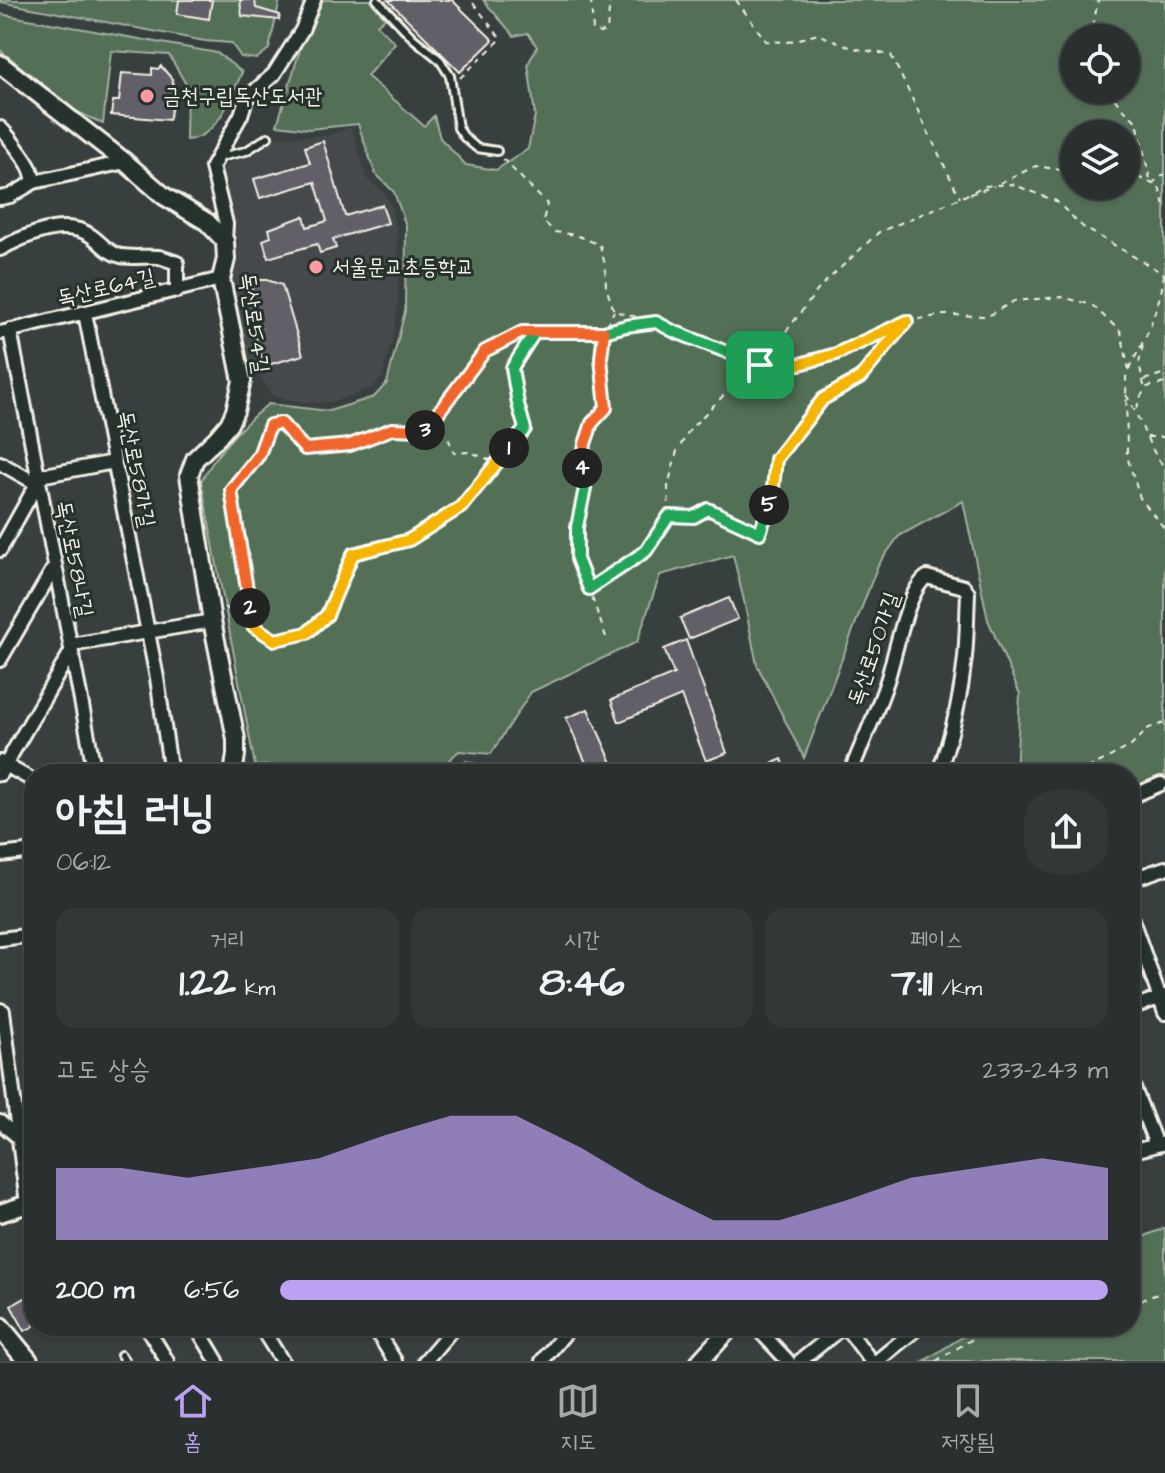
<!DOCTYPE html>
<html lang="ko">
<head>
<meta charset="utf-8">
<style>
  :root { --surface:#2a302f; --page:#323837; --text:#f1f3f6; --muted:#a5a9aa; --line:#464b4b; --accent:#bca0f2 }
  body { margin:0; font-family:"Architects Daughter","Poor Story",sans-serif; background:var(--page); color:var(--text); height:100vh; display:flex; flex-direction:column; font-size:30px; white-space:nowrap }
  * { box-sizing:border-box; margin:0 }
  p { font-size:26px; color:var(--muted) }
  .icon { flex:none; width:44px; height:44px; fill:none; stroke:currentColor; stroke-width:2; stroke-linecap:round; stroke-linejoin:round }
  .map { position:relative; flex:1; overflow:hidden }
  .drawer { position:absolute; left:24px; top:764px; width:1116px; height:572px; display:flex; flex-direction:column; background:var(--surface); border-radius:32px; box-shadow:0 2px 6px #0004,0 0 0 2px var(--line) }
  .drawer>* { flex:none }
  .controls { position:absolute; left:1060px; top:24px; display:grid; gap:16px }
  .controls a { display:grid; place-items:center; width:80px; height:80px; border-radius:50%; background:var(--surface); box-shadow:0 2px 6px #0004,0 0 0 2px var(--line); font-size:40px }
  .pin { position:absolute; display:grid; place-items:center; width:68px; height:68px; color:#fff; margin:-34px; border-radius:16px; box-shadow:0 4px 12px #0006 }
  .km { position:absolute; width:40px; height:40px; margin:-20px; border-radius:50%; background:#222; color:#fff; font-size:22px; line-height:40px; text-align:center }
  .round { display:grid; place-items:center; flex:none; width:84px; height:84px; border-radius:32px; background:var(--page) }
  .headline { display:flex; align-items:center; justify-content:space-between; height:136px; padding:0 32px }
  h1 { font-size:44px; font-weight:700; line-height:60px }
  .figures { display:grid; grid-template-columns:repeat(3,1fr); gap:12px; height:136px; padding:8px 32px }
  .figures div { display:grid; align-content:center; border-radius:20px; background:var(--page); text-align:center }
  .figures b { font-size:40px; font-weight:700 }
  .figures small { font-size:22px; font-weight:400 }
  .figures p { font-size:22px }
  .chart { height:224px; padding:16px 32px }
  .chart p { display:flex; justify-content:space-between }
  .chart svg { width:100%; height:144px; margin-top:8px; fill:var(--accent); opacity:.7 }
  ul { padding:0 32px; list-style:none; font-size:26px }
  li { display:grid; grid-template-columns:128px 96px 1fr; align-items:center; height:60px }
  li i { height:20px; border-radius:10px; background:var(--accent) }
  .tabs { display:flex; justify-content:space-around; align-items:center; height:112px; border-top:2px solid var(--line); background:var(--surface); font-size:22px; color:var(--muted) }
  .tabs a { display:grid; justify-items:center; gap:4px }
  .tabs .on { color:var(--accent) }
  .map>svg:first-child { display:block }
  .built { fill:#45494c }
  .green { fill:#527057; stroke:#a3b0a0; stroke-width:2; fill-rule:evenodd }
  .building { fill:#625e69; stroke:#f4f1e8; stroke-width:2 }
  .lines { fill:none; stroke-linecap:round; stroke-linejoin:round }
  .service-casing { stroke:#f4f1e8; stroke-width:12 }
  .minor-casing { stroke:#f4f1e8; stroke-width:18 }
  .tertiary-casing { stroke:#f4f1e8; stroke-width:22 }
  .secondary-casing { stroke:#f4f1e8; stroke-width:24 }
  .path { stroke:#f4f1e8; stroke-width:2; stroke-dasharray:6 6; stroke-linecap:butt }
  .service { stroke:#26332d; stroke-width:6 }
  .minor { stroke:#26332d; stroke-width:12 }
  .tertiary { stroke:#26332d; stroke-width:16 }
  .secondary { stroke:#26332d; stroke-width:18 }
  .split-1-casing { stroke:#fff; stroke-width:16 }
  .split-2-casing { stroke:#fff; stroke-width:16 }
  .split-3-casing { stroke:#fff; stroke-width:16 }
  .split-4-casing { stroke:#fff; stroke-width:16 }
  .split-5-casing { stroke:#fff; stroke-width:16 }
  .split-6-casing { stroke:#fff; stroke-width:16 }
  .split-1 { stroke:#22a559; stroke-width:10 }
  .split-2 { stroke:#f5b400; stroke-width:10 }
  .split-3 { stroke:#f0652b; stroke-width:10 }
  .split-4 { stroke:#f0652b; stroke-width:10 }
  .split-5 { stroke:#22a559; stroke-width:10 }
  .split-6 { stroke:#f5b400; stroke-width:10 }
  .poi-dot { fill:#ff9aa2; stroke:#26332d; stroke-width:3 }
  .labels { text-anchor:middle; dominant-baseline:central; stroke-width:6; stroke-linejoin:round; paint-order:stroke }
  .poi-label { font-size:22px; fill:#f4f1e8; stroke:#26332d; text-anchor:start }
  .street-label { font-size:22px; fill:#f4f1e8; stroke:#26332d }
</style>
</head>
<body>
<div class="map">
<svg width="1165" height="1361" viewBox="0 0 1165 1361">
  <rect width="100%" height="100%" fill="#38403f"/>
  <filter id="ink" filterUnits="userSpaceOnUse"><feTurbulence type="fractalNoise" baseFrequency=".0125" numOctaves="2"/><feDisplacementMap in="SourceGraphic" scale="16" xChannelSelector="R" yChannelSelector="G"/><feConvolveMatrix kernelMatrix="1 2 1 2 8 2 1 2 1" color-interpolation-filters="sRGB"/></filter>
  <g filter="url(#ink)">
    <path class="built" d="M351,127L367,179L384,193L392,207L397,234L399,275L398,304L393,337L382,378L372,388L332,402L313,403L288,400L273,396L246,353L238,331L230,278L236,260L238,244L219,171L246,151L268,137L326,136Z"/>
    <path class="green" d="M0,0H280L269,49L256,59L241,57L231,43L205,41L0,2Z
      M318,0H370L385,18L377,25L395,43L367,76L424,126L434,116L440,138L466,165L496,170L528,149L535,115L528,64L537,47L528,33L514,36L483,0H1165V778L1130,789V774H1016L1020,694L988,620L963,501L899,536L878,565L804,758L757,665L744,601L733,555L660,575L637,642L531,692L491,754L459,751L433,774H298L288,765L255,766L201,481C218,450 241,426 268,404L329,411L374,397L387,383L405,311L406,226L394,192L375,173L358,124L309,129L277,125L306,30ZM1074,38H1126V90H1074ZM1074,134H1126V186H1074Z
      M0,14L217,53L242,72C232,96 217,139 186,140L187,86L169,55L111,51L103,124L76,111L0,50Z
      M466,761L485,766L482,774H449Z
      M1165,1228V1361H924L980,1326H1130V1242Z"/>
    <path class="building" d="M179,0H212L209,19L177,14Z
      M240,0H255L256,8L280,15L279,20L242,16Z
      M388,0H452L493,40L460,72Z
      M161,66L172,79L175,92L169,120L111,115L113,101H119L122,73L152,75V68L158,69Z
      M323,141L345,216L382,205L388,223L333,239L336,248L320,253L317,244L268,258L263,240L271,237L269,229L304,216L307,227L327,221L315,182L260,198L254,179L310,163L305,147Z
      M259,280H267L282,285L303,355L264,366L243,296L251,294L252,286Z
      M729,598L738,619L689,639L680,618Z
      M686,640L727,753L706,761L681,696L619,722L611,700L674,674L664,649Z
      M588,709L617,774H591L566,718Z
      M782,759L788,774H748Z
      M34,1293V1326L25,1331L11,1306Z"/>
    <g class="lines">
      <g class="service-casing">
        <path id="service" d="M377,0L413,38L440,60L450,76L458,128L465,138L477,148L497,151
          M220,157L246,151L268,137
          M121,1355L125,1361"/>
      </g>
      <g class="minor-casing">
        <path id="minor" d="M0,128C5,131 27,161 30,168C32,172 33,177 34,182
          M0,198L10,196L34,182L125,162
          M225,241L226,224L212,167L241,115L246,99L274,74L302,30L314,0
          M0,249C24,236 64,218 90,235C101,242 107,253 121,256C133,258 146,256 159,257C164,258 171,261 177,263V291
          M85,313L157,678L171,774
          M10,330L93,763V774
          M0,333L221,279
          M0,463L32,481L39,480
          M0,550L39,480L45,475L114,462
          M71,645L212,621
          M0,660L55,566
          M0,762L34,781
          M0,774L72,650
          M850,774C862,743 877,712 887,681C895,657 907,589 927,577L964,587L968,593C967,614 967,636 965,657C961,697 952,736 938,774
          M1130,797L1161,784
          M0,855L34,851
          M1130,880L1165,868
          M1130,914L1165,1013
          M0,939L34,935
          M1130,1008L1165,996
          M0,1010L3,1011L27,1204
          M1130,1078L1156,1145
          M0,1122L19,1138
          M1130,1152L1165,1143
          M146,1326L167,1361
          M196,1326L217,1361
          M260,1326L282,1361
          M373,1326L395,1361
          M755,1326L788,1361
          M845,1326L871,1361
          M425,1361L455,1326
          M542,1361L571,1326
          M800,1361L844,1326
          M877,1361L920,1326"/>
      </g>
      <g class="tertiary-casing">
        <path id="tertiary" d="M0,64L125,162L164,196L207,222L225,241L226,259L221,279L242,381L235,411L229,424L217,438L195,459L189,475L212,621L236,739V755L233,774
          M0,1213L34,1202
          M700,1361L732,1326"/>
      </g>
      <g class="secondary-casing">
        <path id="secondary" d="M0,1327L28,1361"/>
      </g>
      <path class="path" d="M591,0L593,31L600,33L607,30L610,0
        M736,0L766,41L788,42L818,34L852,48L891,55L960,198
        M1091,38L1098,0
        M460,78L501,39L471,0
        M1107,90L1122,108L1137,122L1151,184L1165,174
        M503,159L547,204L543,221L555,232L576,235L600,245L605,265L606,287L614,311L656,322L673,331L760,365L800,364L836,354L906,321
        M1126,177H1138L1159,187L1165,209
        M1000,183L1036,166L1074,172
        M970,194L994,186
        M1143,345L1139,363L1145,390
        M1129,369L1149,330L1161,293L1165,269
        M1144,380L1165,373
        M1126,395C1141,418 1147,447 1165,468
        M1137,409L1139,399L1147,387L1165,383
        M425,431L449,440L454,453L470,452L497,463
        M1147,437H1165
        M669,515L668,486L677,451L691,428L736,383L760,365L821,286L879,232L960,198L984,186L1012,184L1056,201L1083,227L1164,274
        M589,589L577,559V527L585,488L579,480C584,462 582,438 592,422C596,417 602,412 606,408L601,358L604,332L626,326L655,322
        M224,607L275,640L307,633L327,615L353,554L409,540L461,507L525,429L518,404L512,368L535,332H604L614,311
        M253,625L231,490L259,455L270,425L281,423L305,449L350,445L392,429L424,431L485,351L522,332H532
        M606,637L589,589L646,551L669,516L694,517L708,509L760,533L772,498L776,459L823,399L860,378L907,321L944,315L988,316L1014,301L1062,297L1092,305L1121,332L1129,370L1126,377L1127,456L1140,498L1165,529
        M1077,774L1131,746L1149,728L1165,723
        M1130,1307L1146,1298L1165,1292
        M936,1361L994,1326"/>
      <use href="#service" class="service"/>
      <use href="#minor" class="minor"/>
      <use href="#tertiary" class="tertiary"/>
      <use href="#secondary" class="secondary"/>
    </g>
  </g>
  <g class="lines" filter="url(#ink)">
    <g class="split-1-casing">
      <path id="split-1" d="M509,448L525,429L518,404L512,368L535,332H604L626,326L656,322L673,331L760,365"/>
    </g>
    <g class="split-2-casing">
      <path id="split-2" d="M250,608L253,626L275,640L307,633L327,615L353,554L409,540L461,507L509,448"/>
    </g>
    <g class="split-3-casing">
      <path id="split-3" d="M250,608L231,490L259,455L270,425L281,423L305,449L350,445L392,429L425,430"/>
    </g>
    <g class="split-4-casing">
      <path id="split-4" d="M425,430L485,351L522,332H604L601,358L606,408L592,423L585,444L582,468"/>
    </g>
    <g class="split-5-casing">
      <path id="split-5" d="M582,468L579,480L585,488L577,527V559L589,589L646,551L669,516L694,517L708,509L760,533L769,505"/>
    </g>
    <g class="split-6-casing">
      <path id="split-6" d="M760,365L800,364L836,354L907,321L860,378L823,399L776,459L772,498L769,505"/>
    </g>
    <use href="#split-1" class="split-1"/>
    <use href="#split-2" class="split-2"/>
    <use href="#split-3" class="split-3"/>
    <use href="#split-4" class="split-4"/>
    <use href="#split-5" class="split-5"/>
    <use href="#split-6" class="split-6"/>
  </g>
  <g class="poi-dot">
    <circle cx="147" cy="96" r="8"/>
    <circle cx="316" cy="267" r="8"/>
  </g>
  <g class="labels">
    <g class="poi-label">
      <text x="163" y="96">금천구립독산도서관</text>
      <text x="332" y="267">서울문교초등학교</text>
    </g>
    <g class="street-label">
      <text transform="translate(106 288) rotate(-13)">독산로64길</text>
      <text transform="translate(254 323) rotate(82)">독산로54길</text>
      <text transform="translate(136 469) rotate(79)">독산로58가길</text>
      <text transform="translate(74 559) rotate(79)">독산로58나길</text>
      <text transform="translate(874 649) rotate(-71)">독산로50가길</text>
    </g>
  </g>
</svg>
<div class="controls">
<a><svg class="icon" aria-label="locate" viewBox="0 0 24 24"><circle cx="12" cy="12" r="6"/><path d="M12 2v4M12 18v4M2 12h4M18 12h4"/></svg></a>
<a><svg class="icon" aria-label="layers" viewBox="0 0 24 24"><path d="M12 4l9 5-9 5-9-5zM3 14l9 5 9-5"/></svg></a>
</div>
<div class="pin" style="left:760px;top:365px;background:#1e9e55"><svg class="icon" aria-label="arrive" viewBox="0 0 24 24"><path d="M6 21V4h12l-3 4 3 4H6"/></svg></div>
<b class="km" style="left:509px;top:448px">1</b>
<b class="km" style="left:250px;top:608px">2</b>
<b class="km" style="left:425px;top:430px">3</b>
<b class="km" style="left:582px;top:468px">4</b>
<b class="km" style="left:769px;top:505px">5</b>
<section class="drawer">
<div class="headline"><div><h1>아침 러닝</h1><p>06:12</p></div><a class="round"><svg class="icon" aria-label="share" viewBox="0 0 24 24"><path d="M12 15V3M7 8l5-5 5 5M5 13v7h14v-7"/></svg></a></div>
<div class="figures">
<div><p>거리</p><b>1.22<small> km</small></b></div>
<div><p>시간</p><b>8:46</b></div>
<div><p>페이스</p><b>7:11<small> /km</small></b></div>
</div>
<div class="chart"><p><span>고도 상승</span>233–243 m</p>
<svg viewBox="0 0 160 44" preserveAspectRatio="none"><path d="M0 44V22L10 22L20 25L30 22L40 19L50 12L60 6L70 6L80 16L90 28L100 38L110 38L120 32L130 25L140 22L150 19L160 22V44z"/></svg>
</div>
<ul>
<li><b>200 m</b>6:56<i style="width:100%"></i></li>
</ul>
</section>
</div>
<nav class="tabs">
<a class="on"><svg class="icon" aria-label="home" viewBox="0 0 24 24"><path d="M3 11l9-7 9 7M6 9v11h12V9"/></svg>홈</a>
<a><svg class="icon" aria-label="map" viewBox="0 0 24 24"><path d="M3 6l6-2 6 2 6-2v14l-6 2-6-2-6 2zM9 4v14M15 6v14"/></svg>지도</a>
<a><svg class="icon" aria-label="saved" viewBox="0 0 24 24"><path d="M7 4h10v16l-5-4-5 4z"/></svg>저장됨</a>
</nav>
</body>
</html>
